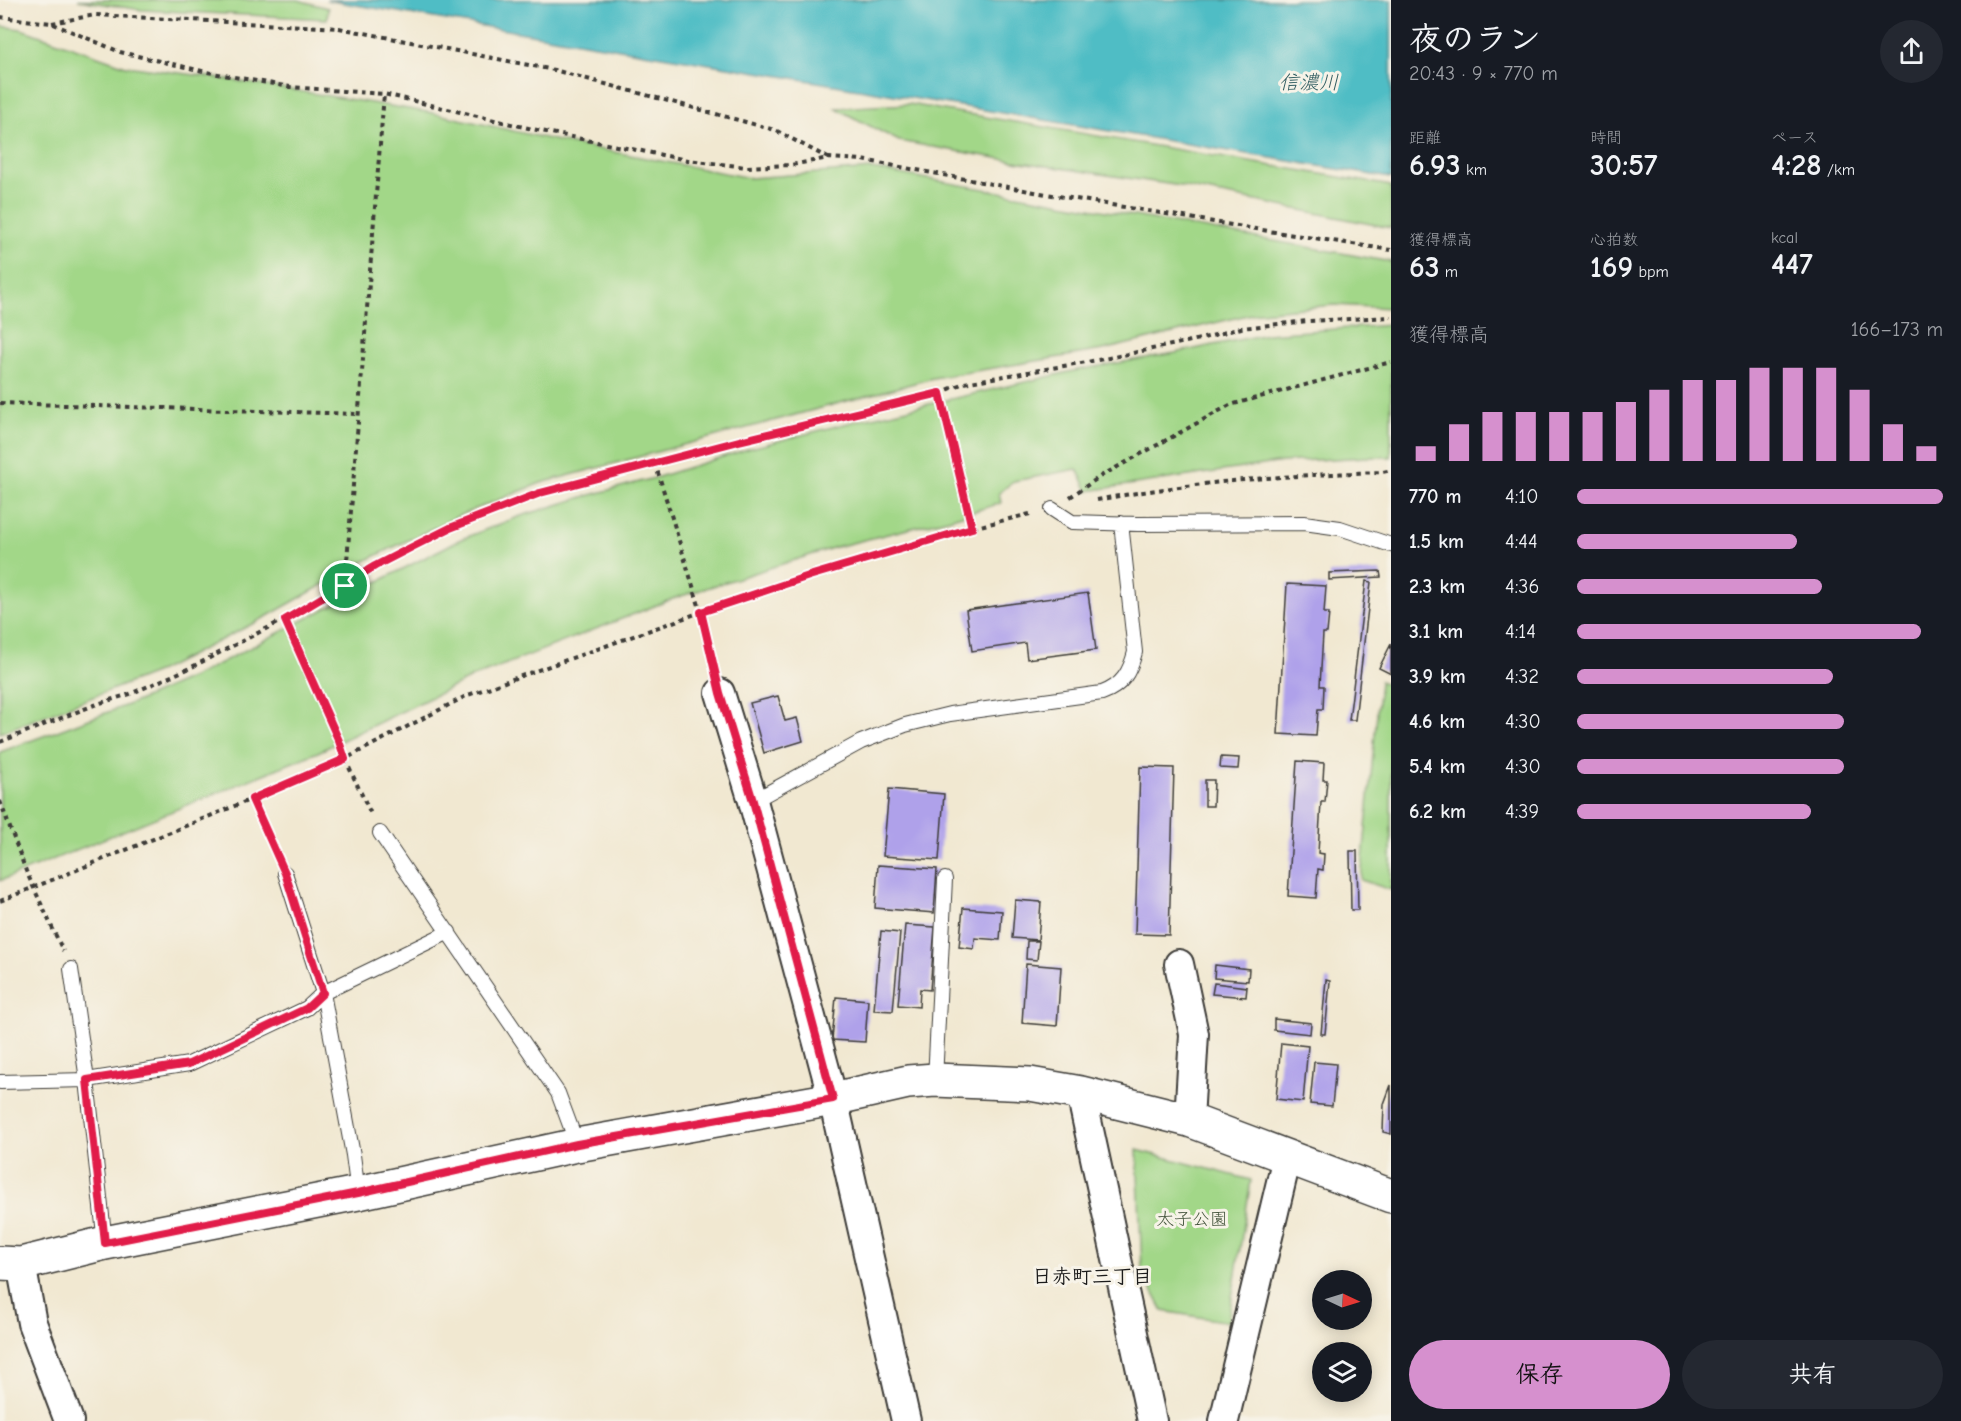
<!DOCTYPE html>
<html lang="ja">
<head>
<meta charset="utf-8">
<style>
  :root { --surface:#171b24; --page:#242831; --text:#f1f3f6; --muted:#9ea1a6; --accent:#d690ce }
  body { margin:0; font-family:"Comic Neue","Klee One",sans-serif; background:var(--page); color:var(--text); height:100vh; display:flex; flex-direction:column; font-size:22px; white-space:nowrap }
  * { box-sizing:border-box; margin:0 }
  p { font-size:20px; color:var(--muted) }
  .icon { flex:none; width:33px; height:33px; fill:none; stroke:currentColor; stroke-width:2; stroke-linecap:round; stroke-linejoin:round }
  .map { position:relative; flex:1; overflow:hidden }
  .panel { display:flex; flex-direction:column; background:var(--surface); width:570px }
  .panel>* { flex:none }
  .needle { width:39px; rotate:94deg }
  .buttons { position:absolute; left:1312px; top:1270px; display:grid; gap:12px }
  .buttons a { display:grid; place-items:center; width:60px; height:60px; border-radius:50%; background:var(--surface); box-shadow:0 3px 15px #0003; font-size:30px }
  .pin { position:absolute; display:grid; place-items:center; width:51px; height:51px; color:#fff; margin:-26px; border:3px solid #fff; border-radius:50%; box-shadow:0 2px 6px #0007 }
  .round { display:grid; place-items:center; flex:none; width:63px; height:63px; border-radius:32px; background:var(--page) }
  .headline { display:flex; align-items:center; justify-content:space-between; height:102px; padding:0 18px }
  h1 { font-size:33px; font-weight:600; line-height:45px }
  .metrics { display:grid; grid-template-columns:repeat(3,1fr); gap:9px; height:102px; padding:6px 18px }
  .metrics div { display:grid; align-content:center }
  .metrics b { font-size:30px; font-weight:600 }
  .metrics small { font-size:16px; font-weight:400 }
  .metrics p { font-size:16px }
  .chart { height:168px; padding:12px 18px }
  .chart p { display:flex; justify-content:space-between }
  .chart svg { width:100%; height:108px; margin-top:6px; stroke:var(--accent); stroke-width:6 }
  .primary-button { display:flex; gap:12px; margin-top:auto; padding:12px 18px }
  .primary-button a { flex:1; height:69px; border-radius:36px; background:var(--accent); color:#111; font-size:24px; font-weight:600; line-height:69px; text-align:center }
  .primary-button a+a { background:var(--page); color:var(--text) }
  ul { padding:0 18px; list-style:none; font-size:20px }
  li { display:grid; grid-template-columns:96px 72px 1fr; align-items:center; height:45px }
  li i { height:15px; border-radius:8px; background:var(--accent) }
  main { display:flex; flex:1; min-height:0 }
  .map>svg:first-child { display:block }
  .green { fill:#a2d788; stroke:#5f7a52; stroke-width:1.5 }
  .water { fill:#4fbdc5; stroke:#366c70; stroke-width:1.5 }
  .building { fill:#afa1ea }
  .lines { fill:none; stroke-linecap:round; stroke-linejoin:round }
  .lane-casing { stroke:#3c3b37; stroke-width:16 }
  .street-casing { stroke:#3c3b37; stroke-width:32 }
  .secondary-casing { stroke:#3c3b37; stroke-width:36 }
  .path { stroke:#3c3b37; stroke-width:4; stroke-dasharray:4.5 4.5; stroke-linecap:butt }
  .lane { stroke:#fff; stroke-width:14 }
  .street { stroke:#fff; stroke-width:28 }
  .secondary { stroke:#fff; stroke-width:33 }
  .route-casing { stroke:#fff; stroke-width:12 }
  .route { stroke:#e11d48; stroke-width:8 }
  .labels { text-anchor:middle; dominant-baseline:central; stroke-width:6; stroke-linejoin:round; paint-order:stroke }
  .park-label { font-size:18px; fill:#44543c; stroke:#f7f3e8 }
  .water-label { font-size:20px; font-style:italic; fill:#305c60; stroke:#f7f3e8 }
  .neighbourhood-label { font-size:20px; font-weight:bold; fill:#1c1c1c; stroke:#f7f3e8 }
</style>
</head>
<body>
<main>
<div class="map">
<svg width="1391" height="1421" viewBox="0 0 1391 1421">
  <rect width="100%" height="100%" fill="#f7f3e8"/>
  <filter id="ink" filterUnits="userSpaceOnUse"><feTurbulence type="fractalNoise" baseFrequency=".0167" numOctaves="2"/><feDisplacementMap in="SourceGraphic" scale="12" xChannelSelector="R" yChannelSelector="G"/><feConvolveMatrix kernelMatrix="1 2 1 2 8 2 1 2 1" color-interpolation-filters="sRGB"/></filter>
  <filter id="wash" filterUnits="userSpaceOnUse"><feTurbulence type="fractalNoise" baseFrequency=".008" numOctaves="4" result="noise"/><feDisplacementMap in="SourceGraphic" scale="24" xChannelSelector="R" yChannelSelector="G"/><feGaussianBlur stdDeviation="1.35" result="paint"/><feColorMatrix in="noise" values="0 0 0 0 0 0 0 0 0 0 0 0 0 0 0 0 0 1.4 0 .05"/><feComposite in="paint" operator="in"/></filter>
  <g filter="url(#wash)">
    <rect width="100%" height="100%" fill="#f1e8d1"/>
    <path class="green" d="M78,0H298L328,8L327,19L142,10Z
      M0,26L21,29L126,66L218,78L433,113L567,143L750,178L872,169L1391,262V308L1334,305L1260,312L1103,350L933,378L541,483L458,516L365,561L266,617L160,671L0,733Z
      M909,104L1391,186V228L1181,186L1014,161L899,141L835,108Z
      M1391,325V457H1366L1283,462L1088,491L1077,469L1014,481L999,493L1001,503L952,518L836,547L675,598L473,677L318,752L0,881V752L138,701L195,676L459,540L518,517L583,497L658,477L751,448L864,419L1078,370L1175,353L1267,334Z
      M1380,681L1391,686V890L1361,880Z
      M1137,1150L1251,1180L1228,1322L1163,1311L1142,1271Z"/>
    <path class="water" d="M326,0H1391V178Z"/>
    <g id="blocks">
      <path class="building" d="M1380,571L1381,577L1329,580V573Z
        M1366,581L1371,582L1355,720H1349Z
        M1287,584L1326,586L1324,613H1329L1327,633H1323L1320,686H1324L1323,709H1318L1316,736L1278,734Z
        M1088,593L1096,650L1027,659L1025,643L972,651L966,610Z
        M1391,644V674L1379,668Z
        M778,696L785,721L797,718L803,741L764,753L750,703Z
        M1221,757L1239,758L1238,769L1220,768Z
        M1297,761L1324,763L1323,780H1327L1325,802H1321L1318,853L1324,854L1323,870L1318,869L1316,898L1288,896Z
        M1140,767L1174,768L1169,935L1135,934Z
        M1205,780H1214L1213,806H1205Z
        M889,789L944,794L939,860L883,856Z
        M1350,851H1357L1358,910H1351Z
        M878,865L937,869L934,913L875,908Z
        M1015,900L1041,902L1038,940L1012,938Z
        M963,908L1002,911L1000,940L975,938L974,949L959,947Z
        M905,925L935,927L930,990L920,989L919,1007L898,1005Z
        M881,931L900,933L893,1011L874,1010Z
        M1027,941H1039L1037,960L1026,959Z
        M1026,964L1061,967L1057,1026L1022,1023Z
        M1215,965L1249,969L1248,981L1214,978Z
        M1326,980L1330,981L1325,1034H1321Z
        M1214,983L1247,987L1246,997L1212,994Z
        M836,997L868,1000L865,1042L832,1040Z
        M1274,1019L1311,1023L1310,1034L1274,1030Z
        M1281,1043L1308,1046L1303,1102L1276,1099Z
        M1314,1062L1336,1064L1332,1106L1310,1104Z
        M1391,1085V1134L1383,1132L1384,1104Z"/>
    </g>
  </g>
  <g filter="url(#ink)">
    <use href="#blocks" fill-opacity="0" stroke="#3c3b37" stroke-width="1.5"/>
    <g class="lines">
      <g class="lane-casing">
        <path id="lane" d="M1052,509L1072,522L1138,524L1304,523L1340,528L1391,545
          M753,801L861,742L905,725L950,714L1102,693C1122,686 1130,672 1135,652L1121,523
          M380,833L558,1093L577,1144
          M285,873L323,993L353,1155L358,1193
          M71,969L87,1080L105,1243
          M935,1080L945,879
          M0,1082L87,1080L189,1064L307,1008L323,993L449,932"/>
      </g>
      <g class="street-casing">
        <path id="street" d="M720,693L753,801L833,1099L906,1421
          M1179,964L1194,1034L1189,1120
          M1081,1093L1152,1421
          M21,1264L32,1323L69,1421
          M1224,1421L1287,1157"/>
      </g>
      <g class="secondary-casing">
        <path id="secondary" d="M0,1263L21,1264L105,1243L358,1193L577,1145L833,1099L908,1082L935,1080L1030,1084L1081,1093L1189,1120L1391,1196"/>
      </g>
      <path class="path" d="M0,17L51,23L120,52L207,72L290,87L384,94L541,131L687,160L746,167L791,165L829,158L863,160L1040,193L1262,230L1391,250
        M52,23L95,15L339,28L554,70L775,130L828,158
        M940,393L972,528
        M0,403L358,414
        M655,463L701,612L714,666
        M1070,497L1101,476L1230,405L1391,362
        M1097,500C1191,482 1287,475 1383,472L1391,470
        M345,586L384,94
        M285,619L339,741L345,759L372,816
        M0,742L97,704L130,694L190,668L285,619L375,566L414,546L450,528L540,493L739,441L940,393L964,383L1104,359L1200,339L1241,328L1308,321L1391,317
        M252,799L277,856
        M0,801L26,871L63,951
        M0,901L252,799L345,759L468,695L701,612L809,576L972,528L1034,513"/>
      <use href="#lane" class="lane"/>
      <use href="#street" class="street"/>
      <use href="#secondary" class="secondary"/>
    </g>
  </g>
  <g class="lines" filter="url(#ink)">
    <g class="route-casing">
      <path id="route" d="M940,393L972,528L809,576L701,612L720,693L753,801L833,1099L577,1144L358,1193L105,1243L87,1080L189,1064L307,1008L323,993L285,873L252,799L345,759L339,741L285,620L375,566L414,546L450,528L540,493L739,441Z"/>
    </g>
    <use href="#route" class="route"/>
  </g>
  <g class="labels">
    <g class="park-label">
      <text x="1192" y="1219">太子公園</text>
    </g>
    <g class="water-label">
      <text x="1309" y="82">信濃川</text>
    </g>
    <g class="neighbourhood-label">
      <text x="1092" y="1276">日赤町三丁目</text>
    </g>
  </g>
</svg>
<div class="buttons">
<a><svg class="needle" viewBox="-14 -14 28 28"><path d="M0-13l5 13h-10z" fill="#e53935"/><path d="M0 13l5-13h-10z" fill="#9ea1a6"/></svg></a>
<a><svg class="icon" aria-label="layers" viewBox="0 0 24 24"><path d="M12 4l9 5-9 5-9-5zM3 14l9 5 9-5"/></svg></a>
</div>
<div class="pin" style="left:345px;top:586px;background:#1e9e55"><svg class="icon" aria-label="arrive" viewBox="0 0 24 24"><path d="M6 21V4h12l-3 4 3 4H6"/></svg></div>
</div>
<section class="panel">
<div class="headline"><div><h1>夜のラン</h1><p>20:43 · 9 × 770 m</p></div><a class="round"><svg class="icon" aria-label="share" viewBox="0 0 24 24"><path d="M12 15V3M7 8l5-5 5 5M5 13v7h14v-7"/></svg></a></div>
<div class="metrics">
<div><p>距離</p><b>6.93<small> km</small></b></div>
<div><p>時間</p><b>30:57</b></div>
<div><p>ペース</p><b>4:28<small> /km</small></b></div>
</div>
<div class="metrics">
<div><p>獲得標高</p><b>63<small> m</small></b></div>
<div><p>心拍数</p><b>169<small> bpm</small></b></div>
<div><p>kcal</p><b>447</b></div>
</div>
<div class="chart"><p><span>獲得標高</span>166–173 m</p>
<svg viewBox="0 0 160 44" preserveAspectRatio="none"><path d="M5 44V38M15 44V29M25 44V24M35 44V24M45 44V24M55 44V24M65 44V20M75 44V15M85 44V11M95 44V11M105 44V6M115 44V6M125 44V6M135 44V15M145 44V29M155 44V38"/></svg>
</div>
<ul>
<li><b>770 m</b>4:10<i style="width:100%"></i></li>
<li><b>1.5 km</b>4:44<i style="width:60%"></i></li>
<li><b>2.3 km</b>4:36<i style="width:67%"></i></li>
<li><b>3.1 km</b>4:14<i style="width:94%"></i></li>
<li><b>3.9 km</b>4:32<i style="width:70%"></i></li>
<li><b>4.6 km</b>4:30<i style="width:73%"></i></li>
<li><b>5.4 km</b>4:30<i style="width:73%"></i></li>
<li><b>6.2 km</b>4:39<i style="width:64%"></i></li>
</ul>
<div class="primary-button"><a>保存</a><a>共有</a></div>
</section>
</main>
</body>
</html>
